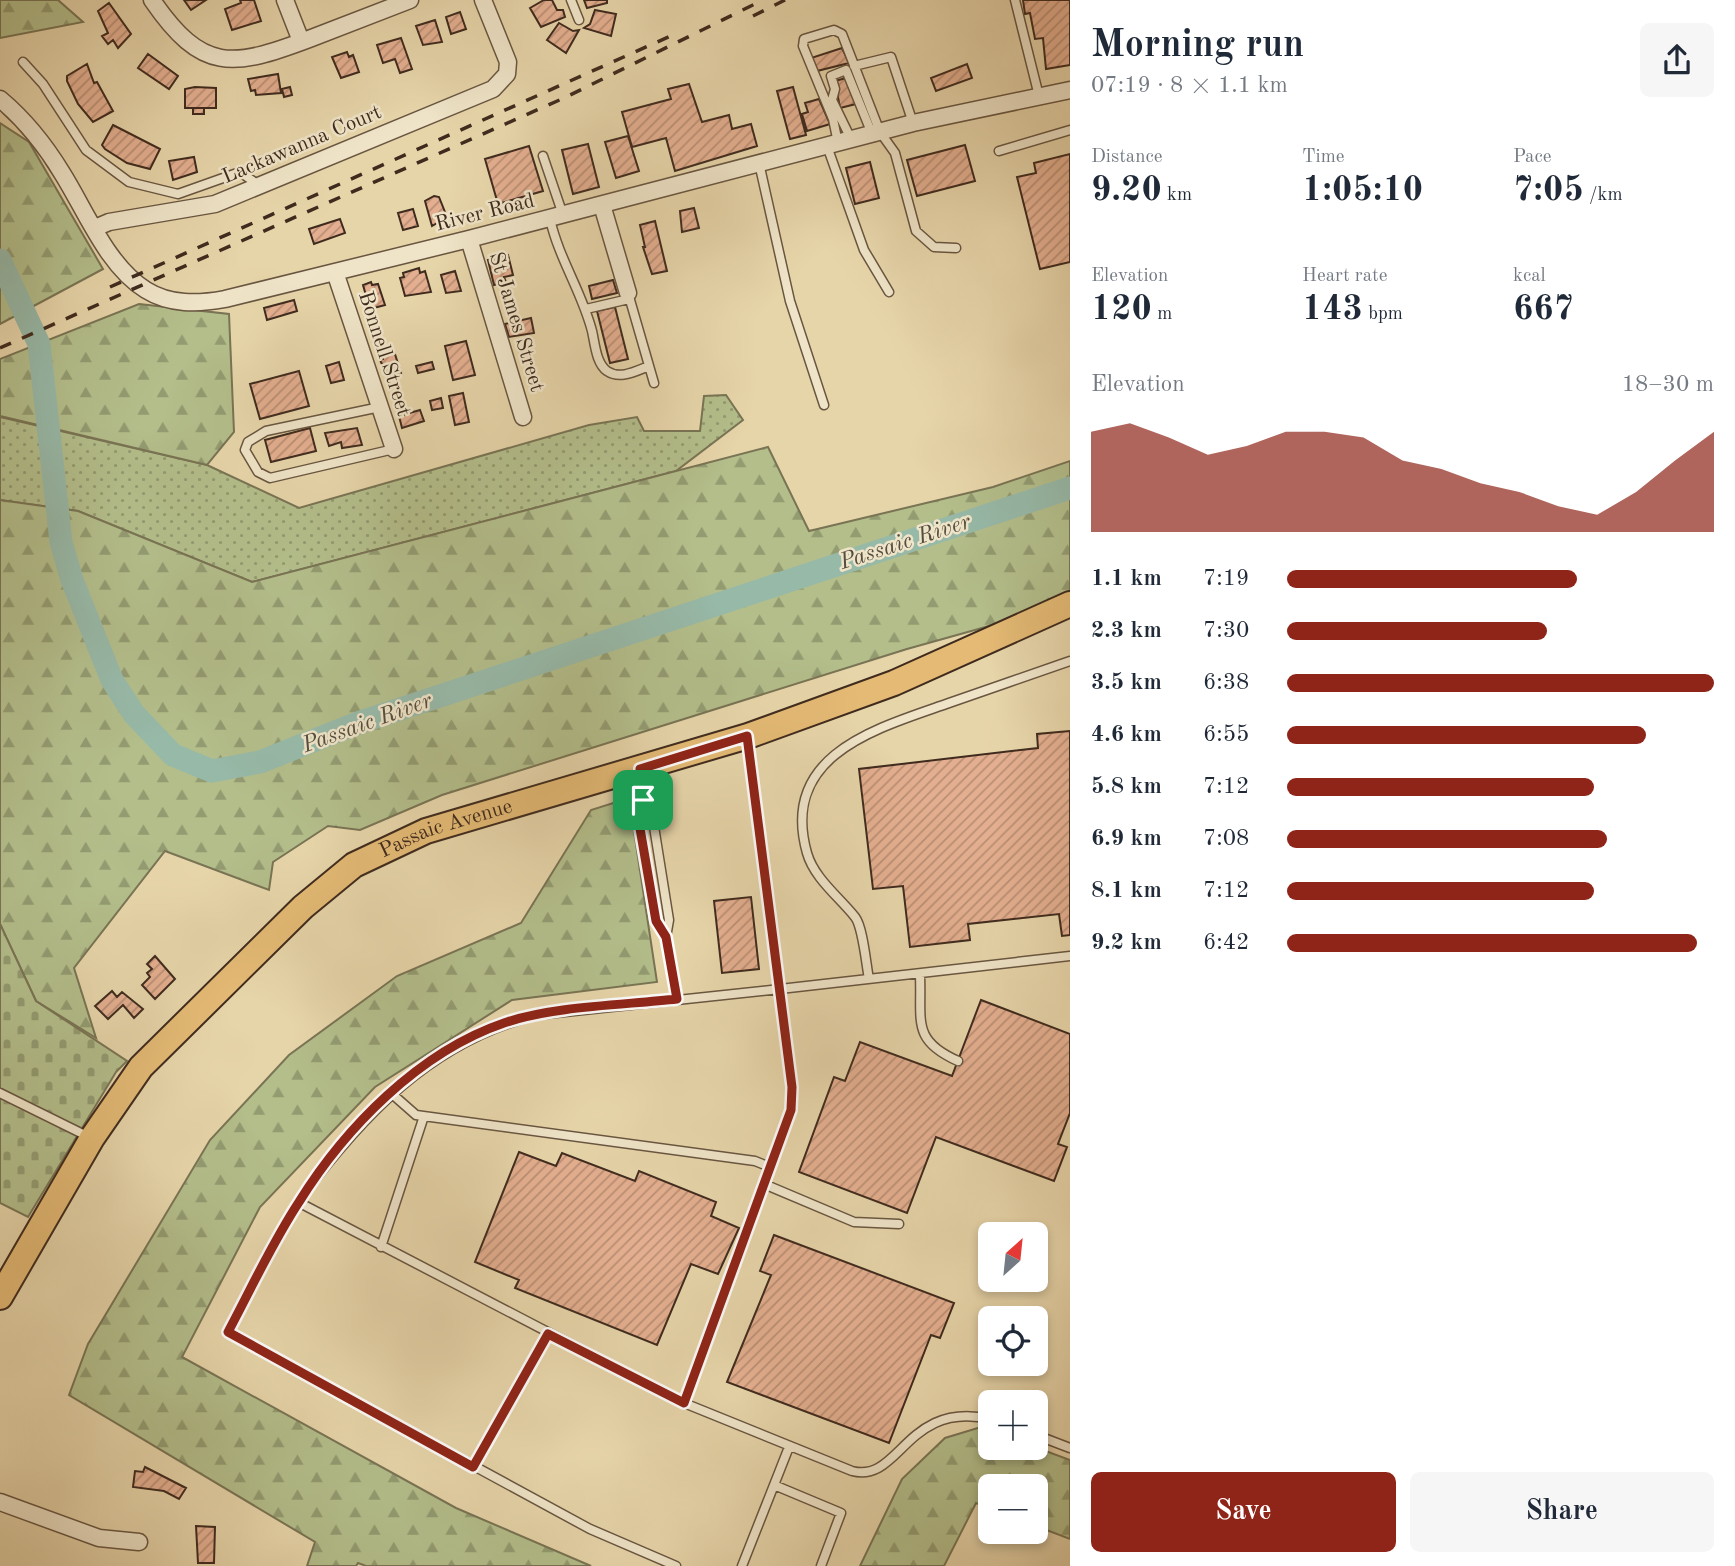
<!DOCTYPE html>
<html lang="en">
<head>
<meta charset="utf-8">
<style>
  :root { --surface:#fff; --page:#f6f6f7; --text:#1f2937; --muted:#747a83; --accent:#8f2418 }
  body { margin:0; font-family:"Old Standard TT",serif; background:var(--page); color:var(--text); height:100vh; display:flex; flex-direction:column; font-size:26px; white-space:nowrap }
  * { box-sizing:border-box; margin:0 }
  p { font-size:23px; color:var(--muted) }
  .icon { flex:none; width:38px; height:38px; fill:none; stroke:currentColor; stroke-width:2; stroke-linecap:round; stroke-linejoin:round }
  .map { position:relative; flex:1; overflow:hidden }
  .drawer { display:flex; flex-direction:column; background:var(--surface); width:665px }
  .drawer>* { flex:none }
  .needle { width:46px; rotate:27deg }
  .controls { position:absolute; left:978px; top:1222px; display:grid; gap:14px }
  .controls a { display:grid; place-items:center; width:70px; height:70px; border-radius:10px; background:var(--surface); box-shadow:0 4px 10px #0003; font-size:35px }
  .pin { position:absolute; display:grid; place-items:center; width:60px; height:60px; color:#fff; margin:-30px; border-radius:14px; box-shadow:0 4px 10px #0006 }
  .round { display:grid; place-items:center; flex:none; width:74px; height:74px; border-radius:10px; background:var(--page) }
  .summary { display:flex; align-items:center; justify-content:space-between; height:119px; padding:0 21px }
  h1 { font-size:38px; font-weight:600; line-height:52px }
  .figures { display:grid; grid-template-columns:repeat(3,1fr); gap:10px; height:119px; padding:7px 21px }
  .figures div { display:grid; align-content:center }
  .figures b { font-size:35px; font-weight:600 }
  .figures small { font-size:19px; font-weight:400 }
  .figures p { font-size:19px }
  .chart { height:196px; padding:14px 21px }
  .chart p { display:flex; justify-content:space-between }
  .chart svg { width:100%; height:126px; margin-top:7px; fill:var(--accent); opacity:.7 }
  .action { display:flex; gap:14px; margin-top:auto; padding:14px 21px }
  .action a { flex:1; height:80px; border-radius:10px; background:var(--accent); color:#fff; font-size:28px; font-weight:600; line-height:80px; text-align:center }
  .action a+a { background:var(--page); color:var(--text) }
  ul { padding:0 21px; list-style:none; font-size:23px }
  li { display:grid; grid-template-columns:112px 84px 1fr; align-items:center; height:52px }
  li i { height:18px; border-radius:9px; background:var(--accent) }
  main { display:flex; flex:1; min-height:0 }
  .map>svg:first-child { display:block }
  .grass { fill:url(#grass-dots); stroke:#797454; stroke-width:2 }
  .forest { fill:url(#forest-firs); stroke:#797454; stroke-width:2 }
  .cemetery { fill:url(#cemetery-stones); stroke:#797454; stroke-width:2 }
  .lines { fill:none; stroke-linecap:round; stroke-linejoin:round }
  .river { stroke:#97b9a8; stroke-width:23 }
  .building { fill:url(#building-hatch); stroke:#3f2b1e; stroke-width:2 }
  .lane-casing { stroke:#695641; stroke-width:11 }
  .street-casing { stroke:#695641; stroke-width:19 }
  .primary-casing { stroke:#3f2b1e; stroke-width:28 }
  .lane { stroke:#efe4c8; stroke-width:8 }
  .street { stroke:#efe4c8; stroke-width:16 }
  .primary { stroke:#e4ba75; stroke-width:24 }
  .rail { stroke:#3f2b1e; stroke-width:3.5; stroke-dasharray:12 12; stroke-linecap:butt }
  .route-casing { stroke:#fff; stroke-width:14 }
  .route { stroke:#8f2418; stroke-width:9 }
  .labels { text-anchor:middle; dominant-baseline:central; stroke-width:5; stroke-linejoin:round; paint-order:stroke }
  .street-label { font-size:21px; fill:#3f2b1e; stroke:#efe4c8 }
  .water-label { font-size:23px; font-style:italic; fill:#554e40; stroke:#efe4c8 }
</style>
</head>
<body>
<main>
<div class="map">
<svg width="1070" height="1566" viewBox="0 0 1070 1566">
  <defs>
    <pattern id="grass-dots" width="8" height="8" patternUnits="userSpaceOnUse" patternTransform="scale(1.75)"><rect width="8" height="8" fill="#b3be8b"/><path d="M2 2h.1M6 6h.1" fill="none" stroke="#939b71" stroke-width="1.8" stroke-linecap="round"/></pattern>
    <pattern id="forest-firs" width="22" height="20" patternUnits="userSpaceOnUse" patternTransform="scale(1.75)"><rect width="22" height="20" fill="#b3be8b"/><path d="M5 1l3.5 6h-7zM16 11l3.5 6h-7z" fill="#939b71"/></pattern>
    <pattern id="cemetery-stones" width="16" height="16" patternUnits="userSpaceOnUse" patternTransform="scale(1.75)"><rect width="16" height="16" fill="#b3be8b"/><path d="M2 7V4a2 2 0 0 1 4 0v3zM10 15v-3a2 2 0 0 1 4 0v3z" fill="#939b71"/></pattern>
    <pattern id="building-hatch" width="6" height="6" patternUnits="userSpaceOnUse" patternTransform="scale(1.75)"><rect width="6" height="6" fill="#e4af90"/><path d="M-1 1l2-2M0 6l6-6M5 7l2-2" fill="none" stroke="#ba8f75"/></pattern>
  </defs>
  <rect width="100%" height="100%" fill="#e7d5aa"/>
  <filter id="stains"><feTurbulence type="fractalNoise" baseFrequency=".00286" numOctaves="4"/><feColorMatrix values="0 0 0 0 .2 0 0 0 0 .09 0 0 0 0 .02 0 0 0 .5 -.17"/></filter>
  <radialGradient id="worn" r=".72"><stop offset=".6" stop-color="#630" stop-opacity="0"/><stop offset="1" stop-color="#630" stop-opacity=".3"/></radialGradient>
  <path class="grass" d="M726,395L743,420L676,471L252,582L78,511L0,500V417L207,465L299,508L589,425L637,417L644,431H700L704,396Z"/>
  <path class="forest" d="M0,0H58L83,22L0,38Z
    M0,123L29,142L103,269L0,324Z
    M139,304L229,314L234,432L207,465L0,416V359Z
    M768,447L809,531L993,487L1070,461V591L1007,621L907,649L442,795L360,830L328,826L273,862L269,890L165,851L74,968L96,1038L36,1001L0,924V500L78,511L252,582Z
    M629,798L657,982L512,1000L375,1087L260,1207L182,1357L456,1508L591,1566H366L358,1563L356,1566H307L315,1542L69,1395L88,1344L210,1140L289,1055L397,976L521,923L591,810Z
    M981,1427L990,1431V1447H1035L1070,1460V1539L1036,1526V1486H990V1508L976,1503L944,1566H860L902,1479L945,1438Z"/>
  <path class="cemetery" d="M0,924L36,1001L127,1061L116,1072L28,1217L0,1203Z"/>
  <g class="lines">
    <path class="river" d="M0,260L39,344L61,542L72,580L112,680L134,714L173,755L212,771L260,762L358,723L1070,488"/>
  </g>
  <path class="building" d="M184,0H206L191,10Z
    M240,0H254L261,21L232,30L225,9L241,3Z
    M544,0H552L557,10H563L565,17L541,27L530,8Z
    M584,0H607V3L587,8Z
    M1023,0H1070V65L1046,69L1043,38L1035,39L1030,13L1025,14Z
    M109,3L131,34L118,48L113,40L108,44L102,36L108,33L98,11Z
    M595,10L616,14L611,36L584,28L590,24Z
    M460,12L466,29L451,34L446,17Z
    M435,20L442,42L423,45L416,26Z
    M559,23L573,31L579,30L566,53L547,40Z
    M401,38L412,69L400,73L395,59L383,63L377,45Z
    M842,48L849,63L817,71L811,58Z
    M347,52L349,57L353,55L359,72L341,78L332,57Z
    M148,54L178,76L169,89L138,68Z
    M87,64L94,83L97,82L113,111L93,122L78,104L67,81V76Z
    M967,64L972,78L936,91L931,78Z
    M278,74L281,93L256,95L255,90L251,91L248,79Z
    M846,78L856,104L840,108L835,81Z
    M689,84L702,122L729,115L732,129L751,124L757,146L675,171L666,138L632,147L622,112L671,99L668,89Z
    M195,87L216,88V108H185V89Z
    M290,87L292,95L284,97L282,89Z
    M793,87L806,135L790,139L777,91Z
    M819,99L830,124L807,131L802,114L808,112L805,103Z
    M193,108H204V114H193Z
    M113,125L160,149L150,169L127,163L105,149L102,145Z
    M628,136L639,171L616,178L605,142Z
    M588,144L599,187L573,194L562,150Z
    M965,145L975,181L917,196L907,160Z
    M529,146L543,191L498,204L485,159Z
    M1070,154V262L1040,269L1017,177L1036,173L1034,163Z
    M194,157L197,172L173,180L169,161Z
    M870,162L879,198L855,204L846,168Z
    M434,196L439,197L447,217L432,226L425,201Z
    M694,208L699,228L682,232L680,211Z
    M413,209L418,226L403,230L398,213Z
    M340,219L345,233L314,244L309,229Z
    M655,221L667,271L652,274L643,247H645L640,225Z
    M508,255L513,275L504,277L506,282L494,285L488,260Z
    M419,268L420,273L425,271L431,292L405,296L400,278L404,277L403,273Z
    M455,271L461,291L446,293L441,275Z
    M613,280L617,293L592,299L589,286Z
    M371,282L372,285L378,284L385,305L370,309L363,285Z
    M294,300L297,311L267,320L264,308Z
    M615,307L628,359L610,363L597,311Z
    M531,318L534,333L509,337L505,324Z
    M466,341L475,375L453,380L445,346Z
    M394,351L401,373L388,377L380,360L383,359L382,355Z
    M339,362L344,380L331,383L326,366Z
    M432,362L434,369L418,373L416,366Z
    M299,371L309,406L260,419L250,384Z
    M463,393L469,422L455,425L449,396Z
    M441,398L443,408L432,410L430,401Z
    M420,410L424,421L402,428L399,416Z
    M310,428L316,451L271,462L265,440Z
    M357,428L362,445L342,448L341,442L329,446L325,433Z
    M1070,731V935L1062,936L1059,914L968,924L970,940L910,947L903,886L873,889L859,769L1038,748L1037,734Z
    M751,897L759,969L722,973L714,901Z
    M155,956L175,979L155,999L142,985L150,977L147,973L152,969L147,964Z
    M112,991L117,997L122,992L143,1009L134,1018L123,1005L108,1019L95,1006Z
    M981,1000L1070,1034V1113L1058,1144L1067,1147L1054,1181L936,1137L907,1213L799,1172L834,1077L845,1081L860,1042L952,1076Z
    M519,1152L556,1166L562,1153L635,1181L639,1171L716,1202L711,1216L739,1228L718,1274L691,1264L657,1345L515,1288L519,1280L475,1262Z
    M774,1235L954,1303L940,1338L931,1335L889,1443L727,1382L771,1275L760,1271Z
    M145,1467L186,1488L179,1499L164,1491L133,1487L135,1471L143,1472Z
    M196,1526L215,1527L214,1563H198Z"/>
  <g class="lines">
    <g class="lane-casing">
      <path id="lane" d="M571,0L579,20
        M1015,0L1039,96
        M23,62L43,84L86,150L129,182L178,194L240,172L260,186
        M854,66L891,57L913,123
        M851,139L832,100L835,89L831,76L846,70L872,134
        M838,143L833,119L803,46L804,39L834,30L842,34L880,132L895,153L916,231L934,247L956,248
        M827,146L864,250L889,292
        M999,151L1070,130
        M543,156L563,215
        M759,163L790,301L824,405
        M550,219C559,259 582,292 592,331C595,344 596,363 607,371C620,380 636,371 649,366
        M628,293L654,383
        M586,309L629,299
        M380,407L266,431L248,442L245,450L258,472L270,478L394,449
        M748,739L780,989L1070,956
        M640,772L643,800L638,817L656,921L666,937
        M643,800L652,814L669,920L666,937L677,999
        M920,975C922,1021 911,1040 958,1061
        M869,979C866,964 863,927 855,917C839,897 814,878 807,853C779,754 878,728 949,703C989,689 1030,675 1070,661
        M0,1093L89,1137
        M391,1093L416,1115L755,1161L770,1167
        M764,1184L854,1222L899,1224
        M298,1202L227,1332L590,1529L676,1566
        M381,1247L424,1116
        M684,1403L791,1110L792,1087L780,989L537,1015C431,1041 361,1117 298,1202L684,1403L852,1471C900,1484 906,1400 990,1419
        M1036,1435L1070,1448
        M473,1467L548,1334
        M774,1485L841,1513L821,1566
        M742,1566L789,1447"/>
    </g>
    <g class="street-casing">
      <path id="street" d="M152,0C202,73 232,68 309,39C343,26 377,13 410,0
        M285,0L301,41
        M0,99C25,120 45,145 62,173C86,211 107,266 146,290C170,305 198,304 225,299L469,239L913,123L1070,90
        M602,205L628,293
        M95,228L109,222L215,204L493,89L507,74L508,62L483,0
        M469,239L523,417
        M335,272L394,449
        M0,1502L99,1538L139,1542"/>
    </g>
    <g class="primary-casing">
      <g id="primary">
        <path id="s1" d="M0,1297L92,1138L141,1067L303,907L354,865L426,831L748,736L894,683L1070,604"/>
      </g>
    </g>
    <use href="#lane" class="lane"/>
    <use href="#street" class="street"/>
    <use href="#primary" class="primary"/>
    <path class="rail" d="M753,16L785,0
      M110,287L675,34
      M0,348L564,98L763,0"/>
  </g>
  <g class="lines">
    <g class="route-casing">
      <path id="route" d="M747,736L792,1087L791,1110L684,1403L548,1334L473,1467L228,1332C251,1289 272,1243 299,1202C345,1128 419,1052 504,1023C553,1006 624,1005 677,999L666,937L656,921L638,817L643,800L640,769Z"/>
    </g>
    <use href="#route" class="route"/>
  </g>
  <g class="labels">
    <g class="street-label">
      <text transform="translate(302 145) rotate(-23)">Lackawanna Court</text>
      <text transform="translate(485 213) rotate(-14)">River Road</text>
      <text transform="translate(516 322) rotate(73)">St James Street</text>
      <text transform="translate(384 354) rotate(72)">Bonnell Street</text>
      <text stroke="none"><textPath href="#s1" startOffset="663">Passaic Avenue</textPath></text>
    </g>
    <g class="water-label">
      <text transform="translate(905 542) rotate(-18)">Passaic River</text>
      <text transform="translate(367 723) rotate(-20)">Passaic River</text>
    </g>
  </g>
  <rect width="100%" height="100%" filter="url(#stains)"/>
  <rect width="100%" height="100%" fill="url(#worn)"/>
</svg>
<div class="controls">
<a><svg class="needle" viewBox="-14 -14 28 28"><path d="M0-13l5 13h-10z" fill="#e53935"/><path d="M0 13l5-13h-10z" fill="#747a83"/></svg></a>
<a><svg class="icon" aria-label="locate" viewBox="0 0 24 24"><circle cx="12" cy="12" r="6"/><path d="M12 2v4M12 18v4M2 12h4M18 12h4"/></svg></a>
<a>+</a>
<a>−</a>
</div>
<div class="pin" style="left:643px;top:800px;background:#1e9e55"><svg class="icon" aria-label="arrive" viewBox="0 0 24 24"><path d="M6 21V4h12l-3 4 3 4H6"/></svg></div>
</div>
<section class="drawer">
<div class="summary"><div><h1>Morning run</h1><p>07:19 · 8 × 1.1 km</p></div><a class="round"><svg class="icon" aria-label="share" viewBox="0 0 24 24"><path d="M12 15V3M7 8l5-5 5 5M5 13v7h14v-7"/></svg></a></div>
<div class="figures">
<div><p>Distance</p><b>9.20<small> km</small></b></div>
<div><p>Time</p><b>1:05:10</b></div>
<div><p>Pace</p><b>7:05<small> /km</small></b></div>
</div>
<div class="figures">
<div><p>Elevation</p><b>120<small> m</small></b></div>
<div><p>Heart rate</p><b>143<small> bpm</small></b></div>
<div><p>kcal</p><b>667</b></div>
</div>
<div class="chart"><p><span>Elevation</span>18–30 m</p>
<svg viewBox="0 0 160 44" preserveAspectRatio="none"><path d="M0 44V9L10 6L20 11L30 17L40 14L50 9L60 9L70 11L80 19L90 22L100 27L110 30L120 35L130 38L140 30L150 19L160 9V44z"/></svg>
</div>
<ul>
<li><b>1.1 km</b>7:19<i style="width:68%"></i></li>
<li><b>2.3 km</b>7:30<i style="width:61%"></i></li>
<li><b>3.5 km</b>6:38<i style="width:100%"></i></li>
<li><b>4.6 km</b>6:55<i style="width:84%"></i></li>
<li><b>5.8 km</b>7:12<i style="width:72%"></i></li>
<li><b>6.9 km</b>7:08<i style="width:75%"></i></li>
<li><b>8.1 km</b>7:12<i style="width:72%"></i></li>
<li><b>9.2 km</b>6:42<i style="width:96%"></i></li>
</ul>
<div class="action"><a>Save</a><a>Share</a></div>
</section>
</main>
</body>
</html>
